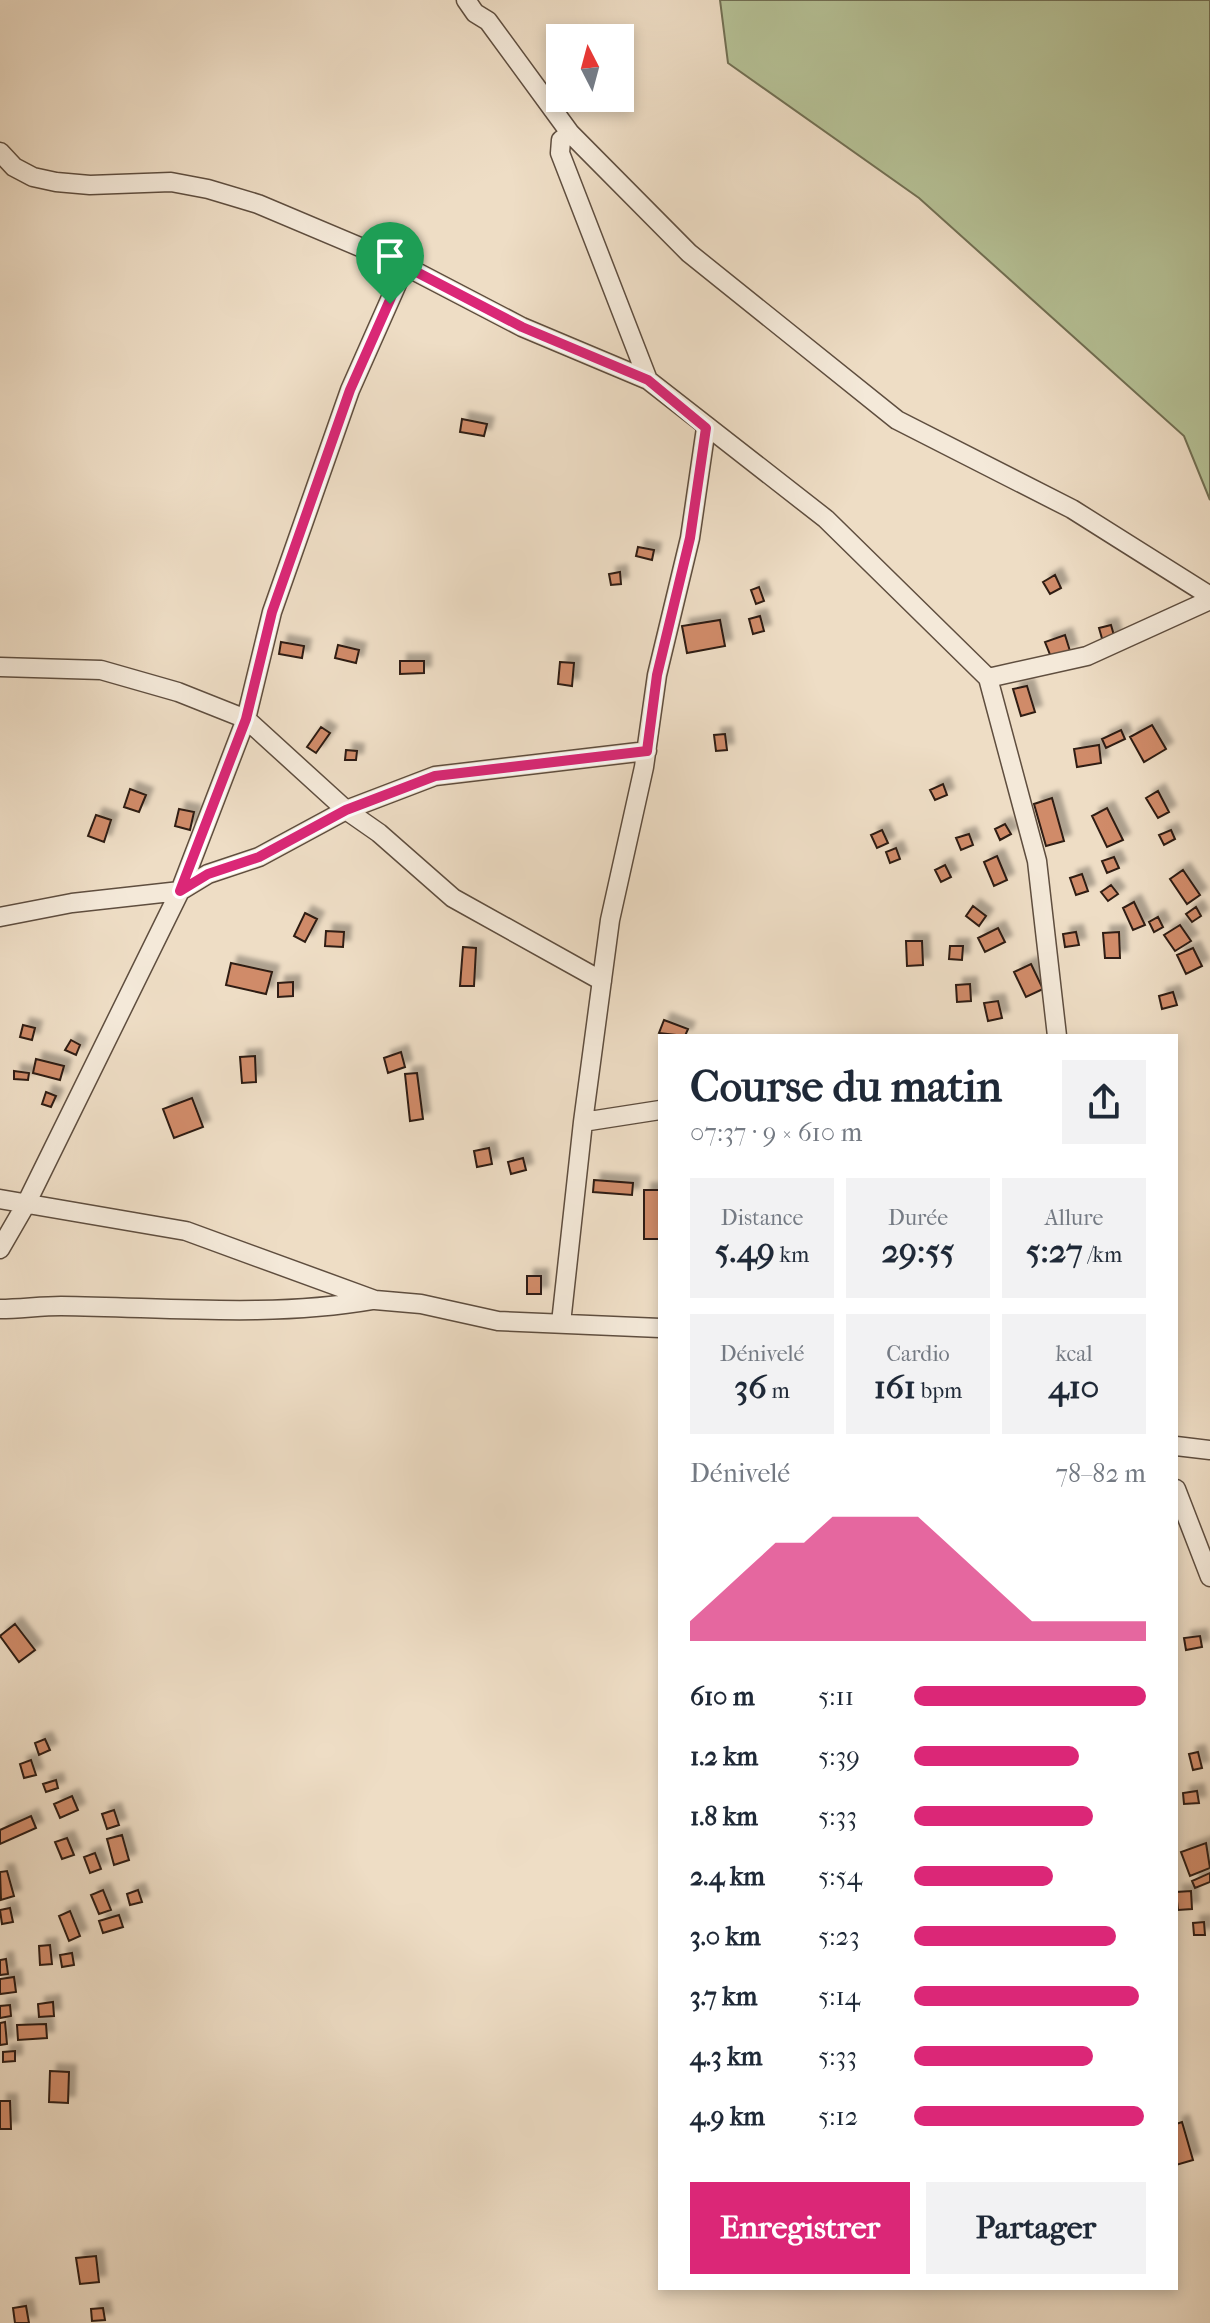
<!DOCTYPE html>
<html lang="fr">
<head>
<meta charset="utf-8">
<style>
  :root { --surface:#fff; --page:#f2f2f3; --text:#1f2937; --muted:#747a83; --accent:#db2777 }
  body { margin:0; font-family:"IM FELL French Canon",serif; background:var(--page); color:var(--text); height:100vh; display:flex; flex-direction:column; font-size:30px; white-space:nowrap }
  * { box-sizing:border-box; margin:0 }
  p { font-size:26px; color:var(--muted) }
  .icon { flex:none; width:44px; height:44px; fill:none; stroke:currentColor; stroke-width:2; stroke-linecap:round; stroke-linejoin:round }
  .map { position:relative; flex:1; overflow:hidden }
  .side { position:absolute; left:658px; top:1034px; width:520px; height:1256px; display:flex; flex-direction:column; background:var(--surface); border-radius:0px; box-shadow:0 4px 12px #0003 }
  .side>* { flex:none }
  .needle { width:52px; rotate:354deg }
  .fabs { position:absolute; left:546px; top:24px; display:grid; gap:16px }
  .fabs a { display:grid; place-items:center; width:88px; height:88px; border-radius:0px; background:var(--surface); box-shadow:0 4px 12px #0003; font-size:40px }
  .pin { position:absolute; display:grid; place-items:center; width:68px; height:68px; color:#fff; margin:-82px -34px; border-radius:50% 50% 50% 0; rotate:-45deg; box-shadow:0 0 8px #0007 }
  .pin .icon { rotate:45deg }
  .round { display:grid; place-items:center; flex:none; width:84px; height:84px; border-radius:0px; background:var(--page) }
  .overview { display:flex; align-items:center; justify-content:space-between; height:136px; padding:0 32px }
  h1 { font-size:44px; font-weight:700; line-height:60px }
  .figures { display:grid; grid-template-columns:repeat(3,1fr); gap:12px; height:136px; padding:8px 32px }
  .figures div { display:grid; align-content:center; border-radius:0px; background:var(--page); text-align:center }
  .figures b { font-size:34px; font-weight:700 }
  .figures small { font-size:22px; font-weight:400 }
  .figures p { font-size:22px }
  .chart { height:224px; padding:16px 32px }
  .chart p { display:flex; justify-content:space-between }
  .chart svg { width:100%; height:144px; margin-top:8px; fill:var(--accent); opacity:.7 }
  .action { display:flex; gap:16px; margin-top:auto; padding:16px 32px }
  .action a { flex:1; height:92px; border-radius:0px; background:var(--accent); color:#fff; font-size:32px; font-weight:700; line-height:92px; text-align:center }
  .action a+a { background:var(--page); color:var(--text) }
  ul { padding:0 32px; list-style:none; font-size:26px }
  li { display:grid; grid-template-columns:128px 96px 1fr; align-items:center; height:60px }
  li i { height:20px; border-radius:10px; background:var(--accent) }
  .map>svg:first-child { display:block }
  .green { fill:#b6c297; stroke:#727054; stroke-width:2 }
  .building { fill:#d08b69; stroke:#2f1e12; stroke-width:2; filter:url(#shadow) }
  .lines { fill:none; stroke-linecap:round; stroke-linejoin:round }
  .minor-casing { stroke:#5f4e3f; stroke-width:21 }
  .minor { stroke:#f4e9d9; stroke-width:18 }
  .route-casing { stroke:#fff; stroke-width:16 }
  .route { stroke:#db2777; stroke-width:10 }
</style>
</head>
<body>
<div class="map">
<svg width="1210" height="2323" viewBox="0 0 1210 2323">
  <defs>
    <filter id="shadow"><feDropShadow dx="7" dy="-7" stdDeviation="2" flood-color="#0004"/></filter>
  </defs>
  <rect width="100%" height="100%" fill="#eeddc5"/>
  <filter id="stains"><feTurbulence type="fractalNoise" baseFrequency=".0025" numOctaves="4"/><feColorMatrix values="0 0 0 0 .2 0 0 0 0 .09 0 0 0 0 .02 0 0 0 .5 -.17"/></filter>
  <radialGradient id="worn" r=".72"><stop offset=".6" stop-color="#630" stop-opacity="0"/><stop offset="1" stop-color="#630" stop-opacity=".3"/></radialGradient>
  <path class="green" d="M720,0H1210V500L1184,436L919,198L728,63Z"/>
  <path class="building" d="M462,419L487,424L484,436L460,432Z
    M638,547L654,550L652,560L636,556Z
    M620,572L621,584L611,585L609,574Z
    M1055,575L1061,588L1050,594L1043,582Z
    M759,587L764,601L756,604L751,590Z
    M760,616L764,631L753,634L749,619Z
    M720,620L725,646L687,653L682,626Z
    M1111,625L1115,639L1103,642L1099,628Z
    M1065,635L1070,651L1051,657L1045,642Z
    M281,642L304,646L302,658L279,654Z
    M338,645L359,650L356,663L335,658Z
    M400,661H424V673L400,674Z
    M560,662L574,663L572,686L558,684Z
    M1027,686L1035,712L1021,716L1013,689Z
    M1152,725L1166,749L1144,762L1130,737Z
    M321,727L330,733L316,753L307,747Z
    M1121,730L1125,739L1106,748L1102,739Z
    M725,734L727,750L716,751L714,735Z
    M1099,745L1101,763L1077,767L1074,749Z
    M346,750L357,751L356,760H345Z
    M943,784L947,795L935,800L930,790Z
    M130,789L146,795L139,812L124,807Z
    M1158,791L1169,812L1158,818L1146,798Z
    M1052,798L1064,841L1046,846L1034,804Z
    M1107,808L1123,840L1107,847L1092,816Z
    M179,809L194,812L190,830L175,826Z
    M96,815L111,820L104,842L88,836Z
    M1005,824L1011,834L1000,840L995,829Z
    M882,830L888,843L877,848L871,835Z
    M1171,830L1175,839L1164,845L1159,835Z
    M969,834L973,845L961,850L956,838Z
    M896,848L900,859L890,863L886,852Z
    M997,856L1007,880L994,886L984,862Z
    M1114,857L1119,868L1107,873L1102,861Z
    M945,865L951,877L941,882L935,870Z
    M1183,870L1200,895L1187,904L1170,879Z
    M1082,874L1088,891L1076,895L1070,878Z
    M1111,885L1118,894L1108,901L1101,892Z
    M1134,902L1145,925L1133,930L1123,908Z
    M973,906L986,916L979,926L966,916Z
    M1196,907L1201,916L1192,922L1186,914Z
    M305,913L317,919L305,942L294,936Z
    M1158,917L1163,927L1154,932L1149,922Z
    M1180,925L1191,941L1175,951L1164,935Z
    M998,928L1005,942L985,952L978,938Z
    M326,931L344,932L343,947L325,946Z
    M1076,932L1079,945L1065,947L1063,934Z
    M1119,932L1120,958H1105L1103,933Z
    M906,941H922L923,965L907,966Z
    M950,946H963L962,960L949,959Z
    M463,947L476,948L474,986H460Z
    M1193,948L1202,966L1186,974L1177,955Z
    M231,963L272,972L266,994L226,985Z
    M1031,964L1043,989L1026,997L1014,972Z
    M293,982V996L278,997V983Z
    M970,984L971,1001L957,1002L956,985Z
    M1173,992L1177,1005L1162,1009L1159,996Z
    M998,1001L1002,1018L988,1021L984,1003Z
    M664,1020L688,1029L685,1036L659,1033Z
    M23,1025L35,1028L32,1040L20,1037Z
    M71,1040L80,1045L76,1055L65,1050Z
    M401,1052L405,1067L388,1073L384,1058Z
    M255,1056L256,1082L242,1083L240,1057Z
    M36,1059L64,1066L60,1080L33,1073Z
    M14,1071L29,1073L28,1080L14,1079Z
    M417,1073L423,1119L410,1121L405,1074Z
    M46,1092L56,1096L51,1107L42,1104Z
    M192,1098L203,1127L174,1138L163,1109Z
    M489,1148L492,1164L477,1167L474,1151Z
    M523,1158L526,1170L511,1174L508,1162Z
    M594,1180L633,1183L632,1195L593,1192Z
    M644,1190H659V1239H644Z
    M527,1276H541V1294H527Z
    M15,1624L35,1650L19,1662L0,1636Z
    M1200,1636L1202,1647L1186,1650L1184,1638Z
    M45,1739L50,1750L39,1755L35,1743Z
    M1198,1752L1202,1768L1193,1770L1189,1754Z
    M31,1760L36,1775L24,1778L20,1764Z
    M56,1780L58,1788L46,1792L43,1784Z
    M1197,1791L1199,1803L1184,1804L1183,1793Z
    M72,1796L78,1810L60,1818L54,1804Z
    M114,1810L119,1825L107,1829L102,1814Z
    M31,1816L36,1828L0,1844V1830Z
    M122,1835L129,1860L114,1865L107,1839Z
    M67,1838L74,1855L62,1859L55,1842Z
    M1206,1843L1210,1868L1190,1876L1181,1852Z
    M95,1853L101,1869L90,1873L84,1857Z
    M7,1871L14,1896L1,1900L0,1872Z
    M1210,1873V1882L1195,1888L1192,1881Z
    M103,1890L111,1910L99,1914L91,1895Z
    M138,1890L142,1902L130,1905L127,1894Z
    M1191,1891L1192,1909L1178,1910L1176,1892Z
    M10,1908L13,1922L2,1924L0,1910Z
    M70,1911L80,1936L69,1941L59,1916Z
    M119,1915L123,1927L103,1933L99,1921Z
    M1204,1922L1205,1935H1194L1193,1923Z
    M50,1945L52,1964L40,1965L39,1946Z
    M72,1953L74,1965L62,1967L60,1955Z
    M6,1959L8,1974L0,1975V1960Z
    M14,1977L16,1992L0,1994V1979Z
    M53,2002L54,2016L39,2017L38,2004Z
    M10,2005L11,2016L0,2018V2006Z
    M5,2022L7,2044L0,2045V2023Z
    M46,2024L47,2038L18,2040L17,2025Z
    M15,2051V2061L3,2062V2052Z
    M50,2071L69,2072L68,2103L49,2102Z
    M0,2101H10L11,2129H0Z
    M1182,2122L1193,2160L1176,2165V2124Z
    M96,2256L99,2282L80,2284L76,2258Z
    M26,2306L29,2323H15L13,2308Z
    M103,2308L105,2320L92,2321L91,2309Z"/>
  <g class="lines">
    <g class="minor-casing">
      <path id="minor" d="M466,0L475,13L488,21L570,133L689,253L897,420L1072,509L1210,596
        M570,133L561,140L560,153L648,380
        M0,152L14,167L33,177L56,182L90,185L171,182L208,189L258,204L405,266L522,327L648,380L826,519L988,678L1037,861L1057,1036
        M0,667L101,670L178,692L246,719L346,810L379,833L453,898L602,981
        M988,678L1087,656L1210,600
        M0,917L72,903L180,891L208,874L259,857L346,810L435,776L647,751
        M583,1122L610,920L644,767L657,675L690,538L706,428
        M0,1199L186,1231L375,1300L421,1304L498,1321L660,1328
        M0,1249L26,1204L180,891L246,719L272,612L350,390L405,266
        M0,1309C20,1309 41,1306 61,1306C165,1307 269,1318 373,1300
        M561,1323L583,1122L660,1110
        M1176,1446L1210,1450
        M1176,1489L1210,1577"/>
    </g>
    <use href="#minor" class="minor"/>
  </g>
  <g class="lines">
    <g class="route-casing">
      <path id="route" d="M405,266L522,327L648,380L706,428L690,538L657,675L647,751L435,776L346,810L259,857L208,874L180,891L246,719L272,612L350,390Z"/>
    </g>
    <use href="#route" class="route"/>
  </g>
  <rect width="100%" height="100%" filter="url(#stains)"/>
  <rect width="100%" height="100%" fill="url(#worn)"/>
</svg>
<div class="fabs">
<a><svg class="needle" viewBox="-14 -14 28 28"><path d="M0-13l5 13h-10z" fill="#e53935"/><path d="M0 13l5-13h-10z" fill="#747a83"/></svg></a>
</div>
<div class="pin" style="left:390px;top:304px;background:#1e9e55"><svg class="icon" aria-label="arrive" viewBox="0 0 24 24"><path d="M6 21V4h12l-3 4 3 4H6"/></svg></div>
<section class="side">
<div class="overview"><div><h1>Course du matin</h1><p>07:37 · 9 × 610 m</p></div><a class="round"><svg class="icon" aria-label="share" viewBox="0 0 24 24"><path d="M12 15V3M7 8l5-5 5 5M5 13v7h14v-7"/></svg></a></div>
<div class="figures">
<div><p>Distance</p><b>5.49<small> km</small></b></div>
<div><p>Durée</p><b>29:55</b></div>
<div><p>Allure</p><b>5:27<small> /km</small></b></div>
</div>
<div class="figures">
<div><p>Dénivelé</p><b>36<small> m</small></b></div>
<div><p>Cardio</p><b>161<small> bpm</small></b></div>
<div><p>kcal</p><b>410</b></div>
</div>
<div class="chart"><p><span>Dénivelé</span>78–82 m</p>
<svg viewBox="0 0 160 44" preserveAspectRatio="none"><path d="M0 44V38L10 30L20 22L30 14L40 14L50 6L60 6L70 6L80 6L90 14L100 22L110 30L120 38L130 38L140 38L150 38L160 38V44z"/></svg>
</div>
<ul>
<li><b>610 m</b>5:11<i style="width:100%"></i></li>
<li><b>1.2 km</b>5:39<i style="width:71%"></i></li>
<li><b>1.8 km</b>5:33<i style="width:77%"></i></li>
<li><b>2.4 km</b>5:54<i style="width:60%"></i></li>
<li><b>3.0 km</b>5:23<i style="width:87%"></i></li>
<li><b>3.7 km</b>5:14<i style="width:97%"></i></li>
<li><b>4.3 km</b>5:33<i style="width:77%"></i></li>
<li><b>4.9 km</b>5:12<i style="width:99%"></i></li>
</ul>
<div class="action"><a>Enregistrer</a><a>Partager</a></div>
</section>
</div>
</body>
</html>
